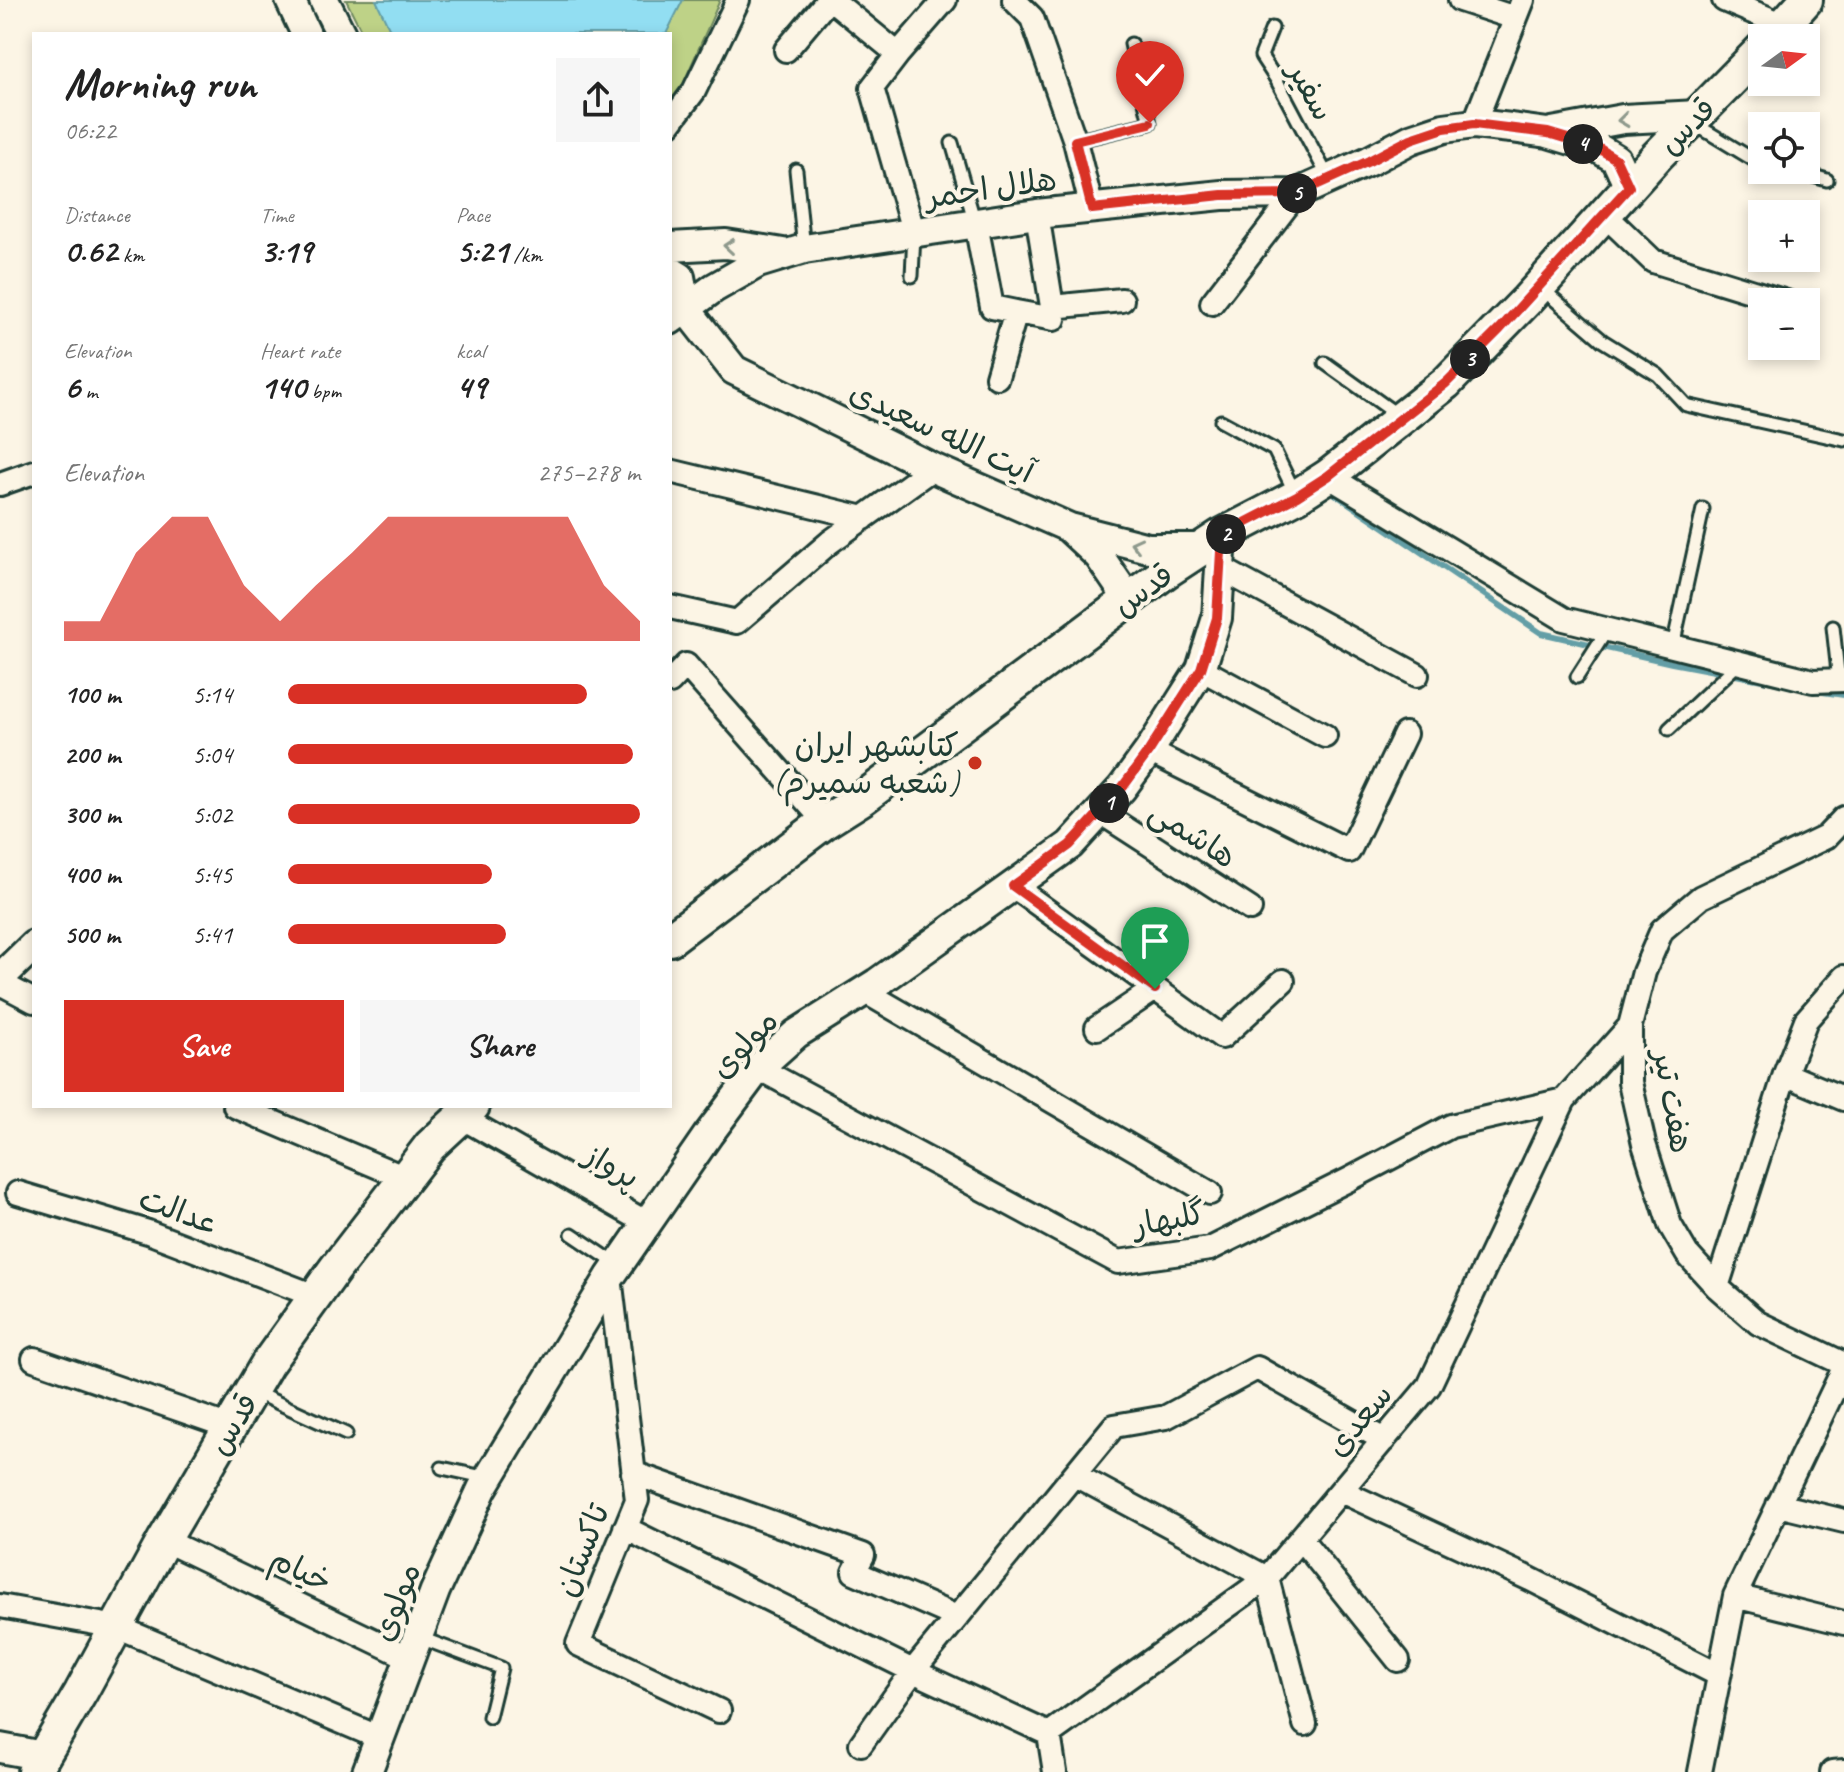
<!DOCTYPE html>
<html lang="en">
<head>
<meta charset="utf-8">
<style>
  :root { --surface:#fff; --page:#f6f6f6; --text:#222; --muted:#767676; --accent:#d93025 }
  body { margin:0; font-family:Caveat,"Playpen Sans Arabic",sans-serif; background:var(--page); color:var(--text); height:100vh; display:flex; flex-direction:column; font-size:30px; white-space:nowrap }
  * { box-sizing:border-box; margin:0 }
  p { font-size:26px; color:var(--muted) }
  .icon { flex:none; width:44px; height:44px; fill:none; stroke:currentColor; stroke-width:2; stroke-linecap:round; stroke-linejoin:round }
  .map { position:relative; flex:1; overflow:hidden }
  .sheet { position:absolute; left:32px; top:32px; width:640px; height:1076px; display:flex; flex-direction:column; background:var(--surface); border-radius:0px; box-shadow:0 4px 12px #0003 }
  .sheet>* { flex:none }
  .needle { width:52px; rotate:75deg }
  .controls { position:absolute; left:1748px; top:24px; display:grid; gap:16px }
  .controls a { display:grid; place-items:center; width:72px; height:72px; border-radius:0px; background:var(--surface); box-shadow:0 4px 12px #0003; font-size:40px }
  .pin { position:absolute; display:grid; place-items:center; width:68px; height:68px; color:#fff; margin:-82px -34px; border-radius:50% 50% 50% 0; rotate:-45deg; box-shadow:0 0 8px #0007 }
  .pin .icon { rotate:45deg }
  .km { position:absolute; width:40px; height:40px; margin:-20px; border-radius:50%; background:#222; color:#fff; font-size:22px; line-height:40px; text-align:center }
  .round { display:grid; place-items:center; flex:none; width:84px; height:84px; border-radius:0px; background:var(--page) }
  .summary { display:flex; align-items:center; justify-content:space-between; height:136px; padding:0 32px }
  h1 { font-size:44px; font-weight:700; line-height:60px }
  .figures { display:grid; grid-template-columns:repeat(3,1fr); gap:12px; height:136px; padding:8px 32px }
  .figures div { display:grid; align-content:center }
  .figures b { font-size:34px; font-weight:700 }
  .figures small { font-size:22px; font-weight:400 }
  .figures p { font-size:22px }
  .chart { height:224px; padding:16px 32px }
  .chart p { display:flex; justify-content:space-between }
  .chart svg { width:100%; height:144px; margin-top:8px; fill:var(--accent); opacity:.7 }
  .button { display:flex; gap:16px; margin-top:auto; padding:16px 32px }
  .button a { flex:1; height:92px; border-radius:0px; background:var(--accent); color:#fff; font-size:32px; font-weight:700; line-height:92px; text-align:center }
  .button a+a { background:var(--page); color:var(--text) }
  ul { padding:0 32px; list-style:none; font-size:26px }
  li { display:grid; grid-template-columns:128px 96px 1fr; align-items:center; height:60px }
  li i { height:20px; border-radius:10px; background:var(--accent) }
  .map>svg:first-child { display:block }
  .green { fill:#bed287; stroke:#6e885e; stroke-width:2 }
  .water { fill:#92def2; stroke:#649ea6; stroke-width:2 }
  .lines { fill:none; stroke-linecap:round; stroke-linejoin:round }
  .stream { stroke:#649ea6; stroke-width:6 }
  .service-casing { stroke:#1f3d34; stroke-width:17 }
  .minor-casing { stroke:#1f3d34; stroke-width:28 }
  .tertiary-casing { stroke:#1f3d34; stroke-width:34 }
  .secondary-casing { stroke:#1f3d34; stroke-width:38 }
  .service { stroke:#fcf5e5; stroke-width:11 }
  .minor { stroke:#fcf5e5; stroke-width:22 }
  .tertiary { stroke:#fcf5e5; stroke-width:28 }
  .secondary { stroke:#fcf5e5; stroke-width:32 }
  .oneway { stroke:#8e998c }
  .route-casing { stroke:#fff; stroke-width:16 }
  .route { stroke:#d93025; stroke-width:10 }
  .poi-dot { fill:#c8321e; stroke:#fcf5e5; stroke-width:3 }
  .labels { text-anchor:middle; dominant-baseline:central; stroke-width:8; stroke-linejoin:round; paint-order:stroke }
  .street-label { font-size:32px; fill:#1f3d34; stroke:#fcf5e5 }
  .poi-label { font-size:32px; fill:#1f3d34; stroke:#fcf5e5; text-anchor:end }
</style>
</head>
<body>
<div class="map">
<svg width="1844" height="1772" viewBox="0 0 1844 1772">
  <rect width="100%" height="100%" fill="#fcf5e5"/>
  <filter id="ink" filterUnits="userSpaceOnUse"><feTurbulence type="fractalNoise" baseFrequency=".0125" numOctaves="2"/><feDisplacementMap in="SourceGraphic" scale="16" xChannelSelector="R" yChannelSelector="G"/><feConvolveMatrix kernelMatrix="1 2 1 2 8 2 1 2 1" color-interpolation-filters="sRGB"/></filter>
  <g filter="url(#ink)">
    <path class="green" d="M346,0H720L677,98L670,107V34H363Z"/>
    <path class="water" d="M376,0H683L666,34H392Z"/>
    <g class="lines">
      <path class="stream" d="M1335,494L1541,633L1672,663L1778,683
        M1816,691L1844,695"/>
      <g class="service-casing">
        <path id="service" d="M1272,28L1261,56L1276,79L1329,179
          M1693,123L1754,160L1762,162
          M1075,141L1150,123L1131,44
          M952,143L975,223
          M796,170L804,249
          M1793,170L1827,180
          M912,276L914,234
          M1540,287L1603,341L1658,375L1686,405L1844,440
          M1325,363L1399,416
          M1221,421L1274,450L1296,495
          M1833,627L1839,681
          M1673,646L1703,509
          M1577,677L1607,630
          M1669,729L1739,663
          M572,1234L618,1265
          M252,1391L346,1434
          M442,1468L488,1478
          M418,1637L501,1668L489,1717"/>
      </g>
      <g class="minor-casing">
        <path id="minor" d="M832,0L898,54
          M1014,0L1032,18L1075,141L1092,209
          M1460,0L1515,18
          M1724,0L1784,25
          M786,50L828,0
          M670,123L694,91L738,0
          M1474,124L1523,0
          M1605,215L1653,261L1786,302
          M976,224L992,307L1016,312
          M914,234L872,88L898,54L945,0
          M1212,303L1296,194
          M1052,307L1122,300
          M997,377L1016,312L1054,319L1037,214
          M670,471L864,518
          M1328,476L1564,619L1813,681L1844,680
          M0,484L34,472
          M1220,568L1417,675
          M670,607L737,622L830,542L933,468
          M1201,669L1325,736
          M670,682L686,665L825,822
          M1149,751L1349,851L1405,734
          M1100,812L1250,909
          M1844,818L1826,837L1701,897L1662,930L1644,972L1630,1026V1082L1644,1144L1670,1225L1687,1254L1717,1287L1758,1323L1844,1364
          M1013,886L1222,1037L1283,981
          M0,983L34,1001
          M864,991L1210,1193
          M1097,1028L1155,989
          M758,1068L1118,1262L1210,1249L1350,1179L1451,1126L1564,1100
          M1785,1074L1844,1099
          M235,1106L405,1178
          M461,1117L647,1223
          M18,1193L148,1232L315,1296
          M610,1277L637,1500L578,1644L719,1711
          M1717,1287L1785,1074L1806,1020L1844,977
          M34,1359L230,1427
          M633,1473L863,1555L854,1572L957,1617
          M1075,1475L1267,1578L1305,1724
          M1341,1491L1530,1579L1719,1675
          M1778,1505L1844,1521
          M625,1528L913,1671L1049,1734
          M1301,1539L1398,1660
          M164,1540L410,1658
          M1735,1596L1844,1623
          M0,1606L117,1627L380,1738
          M861,1744L913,1671L1114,1426L1166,1417L1257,1368L1384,1440
          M1055,1772L1049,1734L1267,1578L1429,1386L1564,1100L1630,1026
          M1700,1772L1735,1596L1844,1368
          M1832,1772L1844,1771"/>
      </g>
      <g class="tertiary-casing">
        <path id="tertiary" d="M290,0L306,34
          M324,0L341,34
          M1552,132L1623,119L1698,115
          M670,247L726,244L783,253
          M670,271L680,277L686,309L734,370L933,468L1070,528L1148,548H1204
          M670,320L714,288L758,263L804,249L1037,214L1222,195L1296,194L1369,161L1411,139L1444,128L1474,124L1511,128L1548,133L1598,148L1616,159L1629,187
          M1070,529L1099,556L1129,600
          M0,978L34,945
          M0,1748L43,1756
          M367,1772L435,1591L482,1489L610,1277L708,1135L758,1068L796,1034L877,983L1070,845L1122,788L1149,751L1201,669L1217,618L1222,535"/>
      </g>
      <g class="secondary-casing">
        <path id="secondary" d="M1772,38L1806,0
          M670,939L825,822L863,798L1167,571L1222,535L1297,496L1328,476L1446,383L1527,300L1657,156L1762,49
          M34,1772L81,1692L164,1540L267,1364L335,1269L430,1146L473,1106"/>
      </g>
      <use href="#service" class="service"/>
      <use href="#minor" class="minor"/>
      <use href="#tertiary" class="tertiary"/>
      <use href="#secondary" class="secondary"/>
    </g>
    <defs><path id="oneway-chevron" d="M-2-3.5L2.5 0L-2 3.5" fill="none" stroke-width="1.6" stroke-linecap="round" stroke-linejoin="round" transform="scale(2)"/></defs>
    <g class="oneway">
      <use href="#oneway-chevron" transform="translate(1623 120) rotate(173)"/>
      <use href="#oneway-chevron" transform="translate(729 246) rotate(-175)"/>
      <use href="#oneway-chevron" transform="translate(1136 544) rotate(-167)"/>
    </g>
  </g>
  <g class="lines" filter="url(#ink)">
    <g class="route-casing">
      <path id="route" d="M1150,123L1075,141L1092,209L1222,195L1296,194L1369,161L1411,139L1444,128L1474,124L1548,133L1598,148L1616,159L1629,187L1500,329L1446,383L1328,476L1297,496L1222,535L1217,618L1201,669L1149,751L1122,788L1070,845L1013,886L1155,989"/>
    </g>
    <use href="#route" class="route"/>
  </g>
  <circle class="poi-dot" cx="975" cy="763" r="8"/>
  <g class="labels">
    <g class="street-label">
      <text transform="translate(1311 91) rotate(61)">سفیر</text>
      <text transform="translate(1687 126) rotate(-45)">قدس</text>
      <text transform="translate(991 188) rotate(-8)">هلال احمر</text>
      <text transform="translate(942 432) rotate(25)">آیت الله سعیدی</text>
      <text transform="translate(1143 590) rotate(-36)">قدس</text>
      <text transform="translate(1193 834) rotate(33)">هاشمی</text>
      <text transform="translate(744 1044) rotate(-46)">مولوی</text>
      <text transform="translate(1673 1101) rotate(80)">هفت تیر</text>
      <text transform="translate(612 1166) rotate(30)">پرواز</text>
      <text transform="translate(179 1211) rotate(20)">عدالت</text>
      <text transform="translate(1169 1219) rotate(-11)">گلبهار</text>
      <text transform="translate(1359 1420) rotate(-50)">سعدی</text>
      <text transform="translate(233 1424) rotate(-59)">قدس</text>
      <text transform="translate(582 1550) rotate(-68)">تاکستان</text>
      <text transform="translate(301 1570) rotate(25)">خیام</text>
      <text transform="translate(396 1602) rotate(-68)">مولوی</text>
    </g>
    <g class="poi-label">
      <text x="959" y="745">کتابشهر ایران<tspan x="959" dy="37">(شعبه سمیرم)</tspan></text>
    </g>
  </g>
</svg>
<div class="controls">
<a><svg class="needle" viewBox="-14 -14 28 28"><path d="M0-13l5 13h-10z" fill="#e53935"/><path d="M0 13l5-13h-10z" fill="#767676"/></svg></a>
<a><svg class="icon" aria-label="locate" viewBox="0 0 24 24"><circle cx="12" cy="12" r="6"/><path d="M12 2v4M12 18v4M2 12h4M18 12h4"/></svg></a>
<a>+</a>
<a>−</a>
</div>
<div class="pin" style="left:1155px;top:989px;background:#1e9e55"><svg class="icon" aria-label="arrive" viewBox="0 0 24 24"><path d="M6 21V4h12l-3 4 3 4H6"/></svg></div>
<div class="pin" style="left:1150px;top:123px;background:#d93025"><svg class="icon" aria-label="check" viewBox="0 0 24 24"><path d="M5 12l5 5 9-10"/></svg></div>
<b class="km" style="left:1109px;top:803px">1</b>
<b class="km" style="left:1226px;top:534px">2</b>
<b class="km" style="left:1470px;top:359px">3</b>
<b class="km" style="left:1583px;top:144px">4</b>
<b class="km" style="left:1297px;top:193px">5</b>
<section class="sheet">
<div class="summary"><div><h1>Morning run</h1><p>06:22</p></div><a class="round"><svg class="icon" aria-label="share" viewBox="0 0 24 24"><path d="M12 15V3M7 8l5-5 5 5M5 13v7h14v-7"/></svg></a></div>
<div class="figures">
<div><p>Distance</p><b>0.62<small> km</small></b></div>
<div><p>Time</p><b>3:19</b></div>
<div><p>Pace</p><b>5:21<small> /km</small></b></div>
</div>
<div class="figures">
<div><p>Elevation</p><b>6<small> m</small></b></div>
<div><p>Heart rate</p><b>140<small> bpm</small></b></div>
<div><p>kcal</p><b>49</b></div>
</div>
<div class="chart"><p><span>Elevation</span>275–278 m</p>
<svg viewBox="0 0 160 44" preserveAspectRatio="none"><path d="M0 44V38L10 38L20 17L30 6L40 6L50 27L60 38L70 27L80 17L90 6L100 6L110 6L120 6L130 6L140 6L150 27L160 38V44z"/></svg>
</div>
<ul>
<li><b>100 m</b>5:14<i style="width:85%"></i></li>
<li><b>200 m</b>5:04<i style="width:98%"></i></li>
<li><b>300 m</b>5:02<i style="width:100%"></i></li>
<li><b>400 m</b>5:45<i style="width:58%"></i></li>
<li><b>500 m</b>5:41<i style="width:62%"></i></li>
</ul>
<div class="button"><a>Save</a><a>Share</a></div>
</section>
</div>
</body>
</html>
